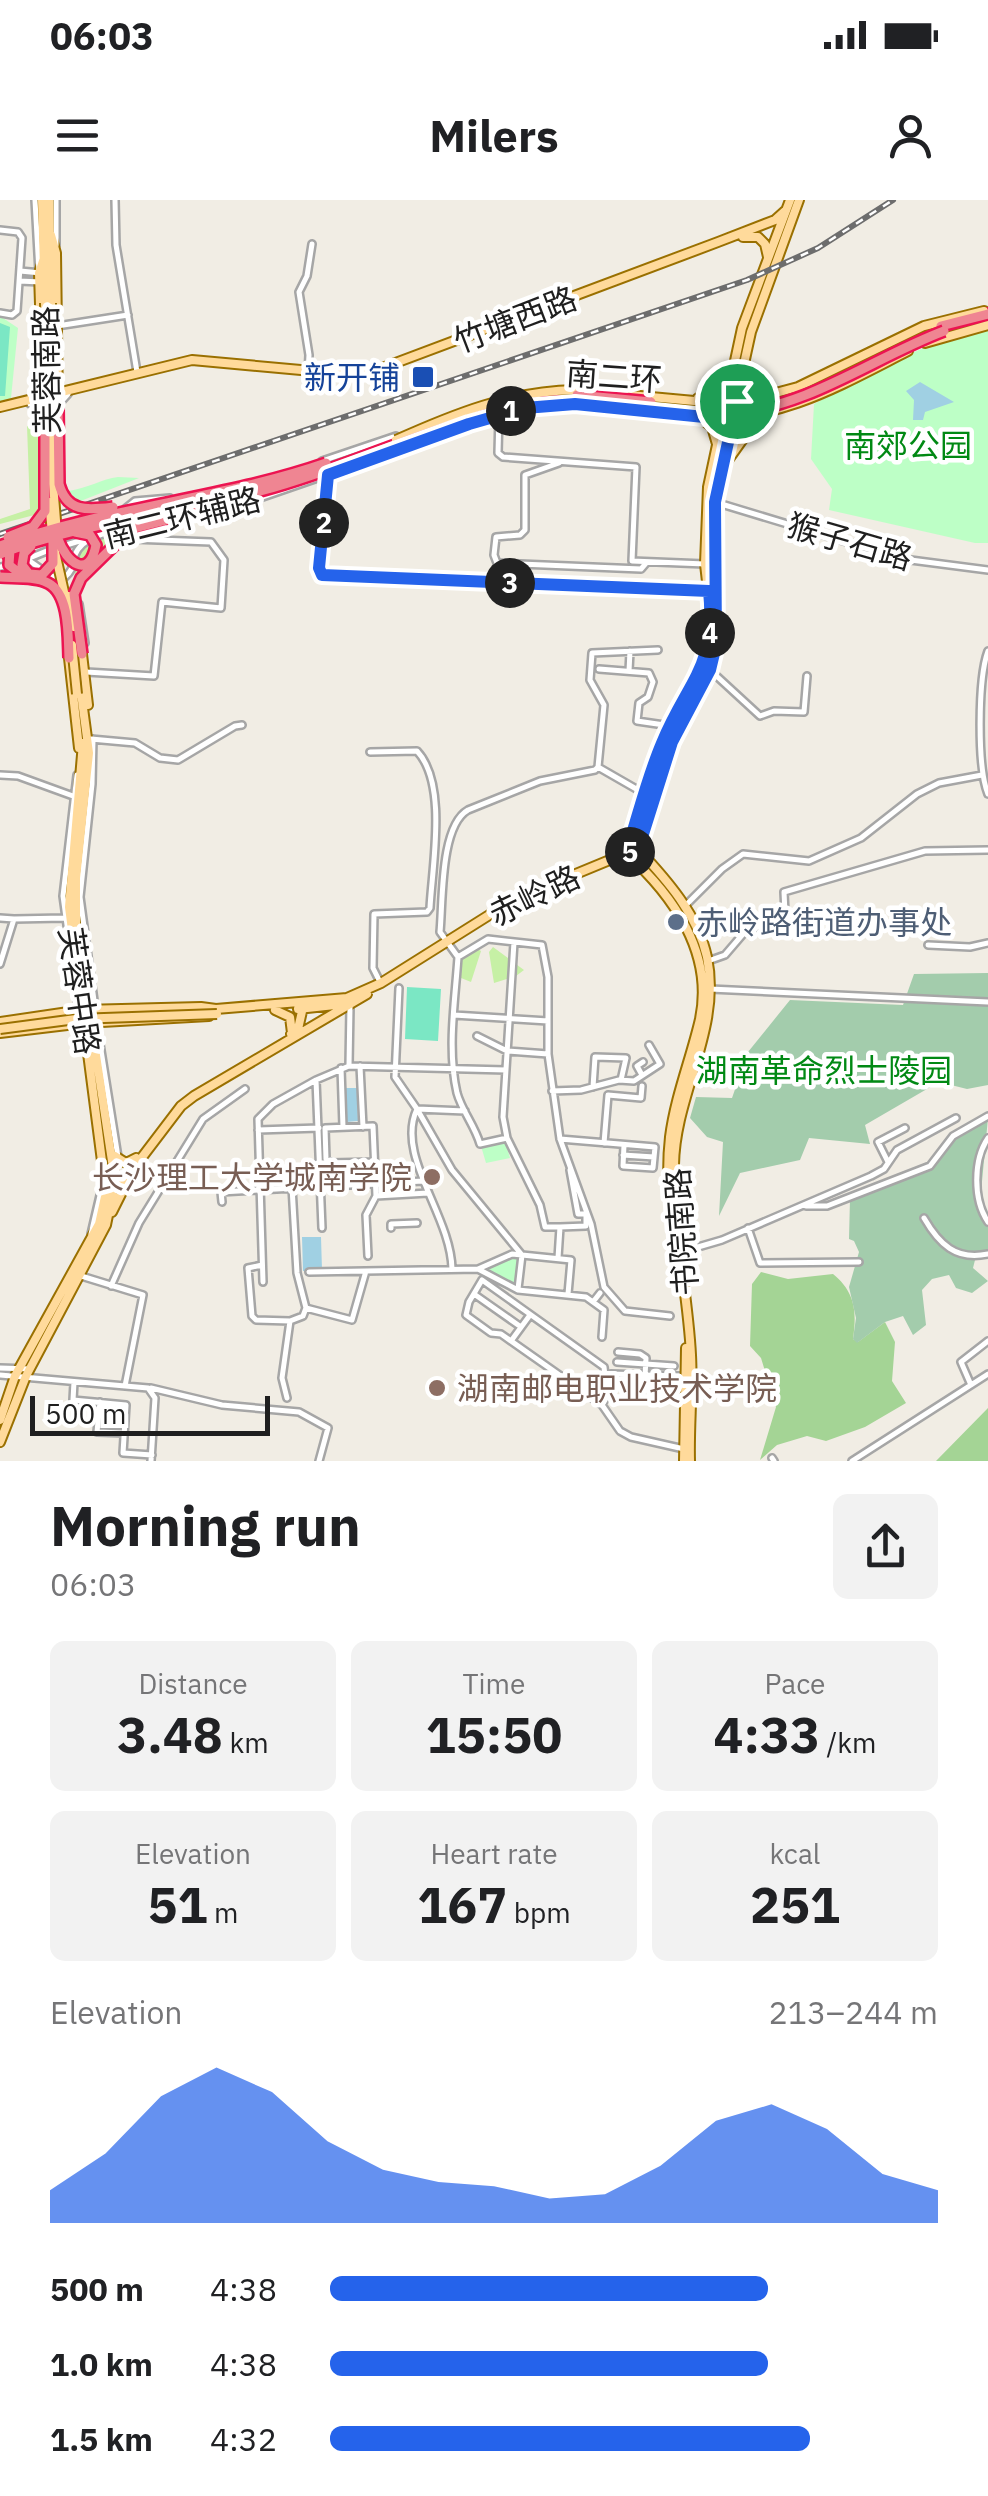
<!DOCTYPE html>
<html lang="en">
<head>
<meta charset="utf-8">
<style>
  :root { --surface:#fff; --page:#f2f2f2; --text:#202124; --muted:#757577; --accent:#2563eb }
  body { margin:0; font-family:"IBM Plex Sans","Noto Sans SC",sans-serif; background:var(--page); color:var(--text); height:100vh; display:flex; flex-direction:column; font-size:38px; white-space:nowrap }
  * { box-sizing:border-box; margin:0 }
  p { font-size:32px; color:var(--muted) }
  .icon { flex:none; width:55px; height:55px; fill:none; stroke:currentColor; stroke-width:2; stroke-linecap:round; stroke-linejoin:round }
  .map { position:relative; height:1261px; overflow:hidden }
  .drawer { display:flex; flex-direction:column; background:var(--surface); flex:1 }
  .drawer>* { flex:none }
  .scale { position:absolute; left:30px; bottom:25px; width:240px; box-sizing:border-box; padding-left:10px; border:5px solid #1f1f1f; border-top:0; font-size:28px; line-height:35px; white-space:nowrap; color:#1f1f1f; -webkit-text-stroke:8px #fff; paint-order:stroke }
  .pin { position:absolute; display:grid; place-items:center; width:85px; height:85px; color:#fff; margin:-42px; border:5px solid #fff; border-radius:50%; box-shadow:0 2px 10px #0007 }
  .km { position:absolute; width:50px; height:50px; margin:-25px; border-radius:50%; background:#222; color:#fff; font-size:28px; line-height:50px; text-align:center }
  .round { display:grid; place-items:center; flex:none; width:105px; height:105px; border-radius:15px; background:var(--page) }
  .headline { display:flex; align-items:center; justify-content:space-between; height:170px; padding:0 50px }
  h1 { font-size:55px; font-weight:700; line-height:75px }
  .stats { display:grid; grid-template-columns:repeat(3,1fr); gap:15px; height:170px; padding:10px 50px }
  .stats div { display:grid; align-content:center; border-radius:15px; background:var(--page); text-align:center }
  .stats b { font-size:50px; font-weight:700 }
  .stats small { font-size:28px; font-weight:400 }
  .stats p { font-size:28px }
  .chart { height:280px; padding:20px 50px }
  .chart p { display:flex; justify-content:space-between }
  .chart svg { width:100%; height:180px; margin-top:10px; fill:var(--accent); opacity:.7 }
  ul { padding:0 50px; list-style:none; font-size:32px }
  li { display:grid; grid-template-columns:160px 120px 1fr; align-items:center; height:75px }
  li i { height:25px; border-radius:12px; background:var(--accent) }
  .status { display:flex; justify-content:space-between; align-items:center; height:70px; padding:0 50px; background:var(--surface); direction:ltr }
  .status svg { height:28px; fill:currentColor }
  header { display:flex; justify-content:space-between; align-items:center; height:130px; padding:0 50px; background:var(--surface); font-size:45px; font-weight:700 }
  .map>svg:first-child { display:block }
  .grass { fill:#c6f0a5 }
  .forest { fill:#a4d495 }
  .cemetery { fill:#a3ccac }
  .park { fill:#bdffc6 }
  .pitch { fill:#7be7c4 }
  .water { fill:#a0d0e3 }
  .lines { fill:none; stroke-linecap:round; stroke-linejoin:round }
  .minor-casing { stroke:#a6a6a6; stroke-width:10 }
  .major-casing { stroke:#9a7000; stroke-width:12 }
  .highway-casing { stroke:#ec1451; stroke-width:14 }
  .minor { stroke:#fff; stroke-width:5 }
  .major { stroke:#ffda9b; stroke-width:8 }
  .highway { stroke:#ef8592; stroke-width:9 }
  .rail-casing { stroke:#6d6d6d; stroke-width:6 }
  .rail { stroke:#fff; stroke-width:2.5; stroke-dasharray:8; stroke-linecap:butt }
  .major-bridge-casing { stroke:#9a7000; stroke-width:12; stroke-linecap:butt }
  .highway-bridge-casing { stroke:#ec1451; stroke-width:14; stroke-linecap:butt }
  .major-bridge { stroke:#ffda9b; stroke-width:8 }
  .highway-bridge { stroke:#ef8592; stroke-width:9 }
  .route-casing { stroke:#fff; stroke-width:20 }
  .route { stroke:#2563eb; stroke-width:12 }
  .transit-dot { fill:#1a4fb4; stroke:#fff; stroke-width:4 }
  .service-dot { fill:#5c6f8a; stroke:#fff; stroke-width:4 }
  .education-dot { fill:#8d6e63; stroke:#fff; stroke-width:4 }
  .labels { text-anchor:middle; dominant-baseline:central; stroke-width:9; stroke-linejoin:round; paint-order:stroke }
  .street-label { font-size:32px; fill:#1f1f1f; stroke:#fff }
  .transit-label { font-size:32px; fill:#164399; stroke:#fff; text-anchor:end }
  .park-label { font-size:32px; fill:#018914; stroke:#fff }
  .service-label { font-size:32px; fill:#4e5e75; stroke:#fff; text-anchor:start }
  .education-label { font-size:32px; fill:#785e54; stroke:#fff; text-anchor:end }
</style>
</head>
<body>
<div class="status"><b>06:03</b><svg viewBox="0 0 49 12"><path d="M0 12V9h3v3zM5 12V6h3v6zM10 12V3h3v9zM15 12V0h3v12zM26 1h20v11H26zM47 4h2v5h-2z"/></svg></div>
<header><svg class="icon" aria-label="menu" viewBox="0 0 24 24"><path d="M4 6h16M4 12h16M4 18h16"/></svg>Milers<svg class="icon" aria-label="person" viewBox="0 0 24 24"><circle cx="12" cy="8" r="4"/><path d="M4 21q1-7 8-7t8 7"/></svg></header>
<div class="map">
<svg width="988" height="1261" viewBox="0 0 988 1261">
  <rect width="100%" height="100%" fill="#f1ede4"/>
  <path class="grass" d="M39,225C39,256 44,283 42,313L0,324V319L30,309L27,226Z
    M123,332L75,381C71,347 94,338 123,332Z
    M493,747L524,770L516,776L494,783L489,752Z
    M476,748L481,751L471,782L461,778L460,758Z"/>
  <path class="forest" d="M761,1072L788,1079L833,1074C855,1092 857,1111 853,1139L858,1142L885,1122L895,1142L892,1181L906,1203L865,1227L826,1241L807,1236L777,1245L760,1260L776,1207L761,1158L750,1146L752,1084Z
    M988,1208V1261H936Z"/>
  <path class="cemetery" d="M988,773V885L967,889L939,882L865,925L870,944L809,938L800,960L740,973L719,1016L723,942L707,937L690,918L696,897L732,898L748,852L790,800L903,805L914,774Z
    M988,918L981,992L988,1017V1057L975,1060L973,1068L988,1081L972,1093L956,1088L949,1075L932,1079L922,1090L926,1125L913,1135L903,1116L885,1122L857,1143L853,1139L856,1118L849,1087L859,1052L854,1041L849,1039L850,999L928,970L954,937Z"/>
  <path class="park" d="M0,116L18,128L11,198L0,201Z
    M988,129V343H975L829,310L832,289L811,259L814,204C869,175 926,139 988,129Z
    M118,277L139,278L73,304L67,299L69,291C88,288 102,279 118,277Z
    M505,941L510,958L486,963L481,946Z
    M512,1055L520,1058L516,1086L482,1070Z"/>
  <path class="pitch" d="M0,123L10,127L5,196H0Z
    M407,787L441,789L438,841L405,839Z"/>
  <path class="water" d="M920,182L954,202L925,212L923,220H913L914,200L906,191Z
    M344,888H357L358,921L346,922Z
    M302,1037H321L322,1070L303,1071Z"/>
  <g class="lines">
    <g class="minor-casing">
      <path id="minor" d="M35,0L39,72
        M56,0V45
        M115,0L116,45L137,172
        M0,30L18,32L22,38L17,111L12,115L0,113
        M20,71L41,73
        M19,81L41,82
        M57,126L128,115
        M308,173L309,155L299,92L307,76L312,44
        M30,204L45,205
        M59,204L68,194
        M499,215L498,253L503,257L636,267L632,361L705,364
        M322,261L396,236
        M559,263L525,275V330L520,335L496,337L494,355L497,363L641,369L647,362
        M328,276L319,368L322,375L709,391
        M718,303L903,359L988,370
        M125,309L135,301L170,298
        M196,315L257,299L419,243
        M63,346L86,339
        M27,359L54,348
        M0,367L31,362L51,376L65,377C74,369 72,365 75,355C82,336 109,332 127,329
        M79,404L85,443
        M988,451C978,478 977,567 988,594
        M599,469L649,473L653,482L648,497L639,503L637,521L671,526
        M710,470L760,516L774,511L804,512L807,476
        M629,471L630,451
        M86,472L154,476L162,402L221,408L224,360L211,342L132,339L129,335
        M91,539L135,543L160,558L178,560L235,526L242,525
        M93,539L92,584L80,697L95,808
        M370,552L417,551C448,584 432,666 430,708L427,712L374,714L373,768L380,782
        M598,567L604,505L590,480L592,453L658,450
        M598,567L645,594
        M0,575L18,576L73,596
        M77,575L63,696L79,812
        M685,706L722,669L743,654L809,661L861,638L917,594L939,583L982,575
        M0,718L14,719
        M514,742L503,917L507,938L480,944C475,926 462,911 457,893C447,849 455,802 458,757L440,732C443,701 440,626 468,610L540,581L595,570L598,567
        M928,745L970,747L988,743
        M458,757L488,739L542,745L548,777V854L560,939L591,1024L604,1087L625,1111L670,1116
        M708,761L725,755L743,734L785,713L784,692L925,651L988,650
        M0,764L14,719L64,718
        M399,788L395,877L417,909L465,911
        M710,789L988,802
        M454,815L548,821
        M96,819L118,957
        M477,836L507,851L548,854
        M349,866L350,806
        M360,866L363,927
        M341,868L343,927
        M642,875L637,866L643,862
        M593,887L595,857L626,858L621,880
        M552,891L581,890L619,880L634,881L660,864L649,845
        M417,909L452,970L522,1055L571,1060L568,1094
        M417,909C395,956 451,1015 452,1069
        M258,930L319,928
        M507,938L540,1005L545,1027H560L558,1058
        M988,938C973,960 973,1000 988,1022
        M561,940L560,939L655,947L653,968L623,966L624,945
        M604,943L608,895L641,898L642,886
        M623,955L654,957
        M888,962L878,942L905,928
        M292,987L297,1073L306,1108L352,1120L366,1071
        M376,996L428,993
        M222,1002L221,992L423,981
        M806,1006H827L930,966L953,936L988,916
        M924,1018C939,1044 956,1061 988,1054
        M560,1027L586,1026V1014H578L570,970
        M322,1028L316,880L349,866L506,870
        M391,1028V1024L417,1023
        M748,1028L760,1063L859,1062
        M91,1034L102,987
        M681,1052L722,1040L871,976L884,969L897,950L956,918
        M368,1056L366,1015L376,996L373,926L325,928L326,959L331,963L375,962
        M262,1065L248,1068L252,1116L256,1120L290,1121L303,1116L306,1108
        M478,1069L512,1054L522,1055L518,1089
        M309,1072L478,1069L518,1090L586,1097L604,1110L602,1137
        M78,1075L143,1095L125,1186
        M263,1082L258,919L273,904L316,880
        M111,1086L139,1023L203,919L245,889
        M474,1094L521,1127
        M593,1102L600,1093
        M511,1141L530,1115
        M618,1152L640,1154L646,1158L645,1176
        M617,1162L674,1166
        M0,1168L30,1169
        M611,1174L679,1176
        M0,1175L148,1188L155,1198L151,1261
        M74,1182L73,1200L126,1205L123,1253L152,1255
        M971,1185L961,1162L988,1141
        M151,1188L222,1205L299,1212L328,1228L319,1261
        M287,1198L282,1178L290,1121
        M100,1202L97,1232L124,1233
        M602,1205L607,1194L604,1167L482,1080L469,1102L466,1115L491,1133L501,1134L602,1205L620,1231L631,1237L684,1249
        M772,1258L774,1261
        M852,1261L988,1174"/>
    </g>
    <g class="major-casing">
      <path id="major" d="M42,0L45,103
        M49,0L51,103
        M51,35L56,53L58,207
        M743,37H758L765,44L768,57
        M925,143L988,125
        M745,169L752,187L766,195
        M575,190L716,203L753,199L798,187L924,126L984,111
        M43,198L39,73L44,58
        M698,198L716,191L731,170
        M0,207L192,160L334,173L374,171L718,42L775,20L785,11
        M701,218C779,222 841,185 908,151
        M702,219L712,227L717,244
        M726,263L748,232L770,215
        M82,454L88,505
        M69,458L79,548
        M638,649L672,542L710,470L717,417L713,335L719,278L751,132L799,0
        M638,649C667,680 698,715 707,757C722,829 675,894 674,965C672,1028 688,1092 691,1155C693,1190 689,1226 690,1261
        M626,653L663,541L703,467L711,417L705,364L708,287L742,128L790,0
        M626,653C673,695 714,753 700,819C691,858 675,897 670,937C664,988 674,1039 680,1089
        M298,809L344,804
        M275,810L290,817L292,833
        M0,822L82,810L201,807L216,809L347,798L381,783L494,712L537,690L629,652
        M0,833L84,823L209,816
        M291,834L298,829L303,807
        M115,956L126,963L136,958
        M115,986L127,977L181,906L194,896L367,794
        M112,1012L128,980
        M0,1220L15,1176L99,1024L106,992L69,707L83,543
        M0,1242L26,1176L106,1025L115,981L76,723V678L89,553L81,493
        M684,1261L686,1148"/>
    </g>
    <g class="highway-casing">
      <path id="highway" d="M941,126L988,114"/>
    </g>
    <use href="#minor" class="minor"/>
    <use href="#major" class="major"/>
    <use href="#highway" class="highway"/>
    <g class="rail-casing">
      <path id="rail" d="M0,334L747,80L818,48L893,0"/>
    </g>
    <use href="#rail" class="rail"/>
    <g class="major-bridge-casing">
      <path id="major-bridge" d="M45,103L47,208
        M51,103L53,284L57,333
        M396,240C454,214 511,191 575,190
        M416,241L508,214L562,206
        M49,302L52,333
        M55,352L66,401
        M68,396L74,427
        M72,445L77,494
        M0,829L76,819L217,814"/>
    </g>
    <g class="highway-bridge-casing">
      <path id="highway-bridge" d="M577,195L651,202
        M58,207L59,284C67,313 88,310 113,307
        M8,337L33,327L45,311V205
        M58,339C66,362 89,381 96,345L90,335L75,332
        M0,346C106,307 219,300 326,263
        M31,346L24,353L22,365L29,374L42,375L53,363V340
        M10,350L9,365L23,376
        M0,354C85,321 176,314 264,290C351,267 434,223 523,206C594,192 663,219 734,213C810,206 873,158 944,131
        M0,377C14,378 35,376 48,383C70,394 68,437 69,458
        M82,454L74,394L81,378L131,329L198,312"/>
    </g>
    <use href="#major-bridge" class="major-bridge"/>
    <use href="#highway-bridge" class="highway-bridge"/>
  </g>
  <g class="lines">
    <g class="route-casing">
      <path id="route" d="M737,201L715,302L716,445L710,470L672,542L638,650L626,653C638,617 647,578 662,543C688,480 717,468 709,391L322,375L319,368L328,275L469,224L525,208L575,204L724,219L728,202Z"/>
    </g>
    <use href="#route" class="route"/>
  </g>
  <rect class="transit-dot" x="411" y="165" width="24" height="24" rx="5"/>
  <circle class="service-dot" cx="676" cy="722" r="10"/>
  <g class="education-dot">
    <circle cx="432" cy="977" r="10"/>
    <circle cx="437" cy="1188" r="10"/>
  </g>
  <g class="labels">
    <g class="street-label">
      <text transform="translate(515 119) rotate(-21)">竹塘西路</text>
      <text transform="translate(46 170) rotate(-91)">芙蓉南路</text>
      <text transform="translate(614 176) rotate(4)">南二环</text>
      <text transform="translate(182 317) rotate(-14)">南二环辅路</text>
      <text transform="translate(850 341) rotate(16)">猴子石路</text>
      <text transform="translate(534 695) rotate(-26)">赤岭路</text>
      <text transform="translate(80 791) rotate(82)">芙蓉中路</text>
      <text transform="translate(681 1032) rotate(-94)">书院南路</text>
    </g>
    <g class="transit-label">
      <text x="400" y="177">新开铺</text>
    </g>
    <g class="park-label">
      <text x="908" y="245">南郊公园</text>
      <text x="824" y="870">湖南革命烈士陵园</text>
    </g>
    <g class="service-label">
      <text x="696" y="722">赤岭路街道办事处</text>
    </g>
    <g class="education-label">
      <text x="412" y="977">长沙理工大学城南学院</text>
      <text x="457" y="1188" text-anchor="start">湖南邮电职业技术学院</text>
    </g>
  </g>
</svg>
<div class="scale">500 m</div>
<div class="pin" style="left:737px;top:201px;background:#1e9e55"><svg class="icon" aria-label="arrive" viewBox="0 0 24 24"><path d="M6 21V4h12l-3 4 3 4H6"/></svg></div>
<b class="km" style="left:511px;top:211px">1</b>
<b class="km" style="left:324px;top:323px">2</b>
<b class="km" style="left:510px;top:383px">3</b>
<b class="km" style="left:710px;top:433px">4</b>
<b class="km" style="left:630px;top:652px">5</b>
</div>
<section class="drawer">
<div class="headline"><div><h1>Morning run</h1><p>06:03</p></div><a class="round"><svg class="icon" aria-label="share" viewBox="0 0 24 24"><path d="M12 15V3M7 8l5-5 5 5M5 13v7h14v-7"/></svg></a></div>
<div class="stats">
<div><p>Distance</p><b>3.48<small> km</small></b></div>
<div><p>Time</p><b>15:50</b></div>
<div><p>Pace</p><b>4:33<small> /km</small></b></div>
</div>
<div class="stats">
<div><p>Elevation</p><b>51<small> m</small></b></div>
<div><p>Heart rate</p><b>167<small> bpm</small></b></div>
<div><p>kcal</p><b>251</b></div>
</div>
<div class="chart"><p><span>Elevation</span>213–244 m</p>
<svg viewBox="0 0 160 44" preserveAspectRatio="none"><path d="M0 44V36L10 27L20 13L30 6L40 12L50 24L60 31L70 34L80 35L90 38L100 37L110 30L120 19L130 15L140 21L150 32L160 36V44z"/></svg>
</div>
<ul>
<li><b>500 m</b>4:38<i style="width:72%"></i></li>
<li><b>1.0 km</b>4:38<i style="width:72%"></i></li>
<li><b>1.5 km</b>4:32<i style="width:79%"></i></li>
</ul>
</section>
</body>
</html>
